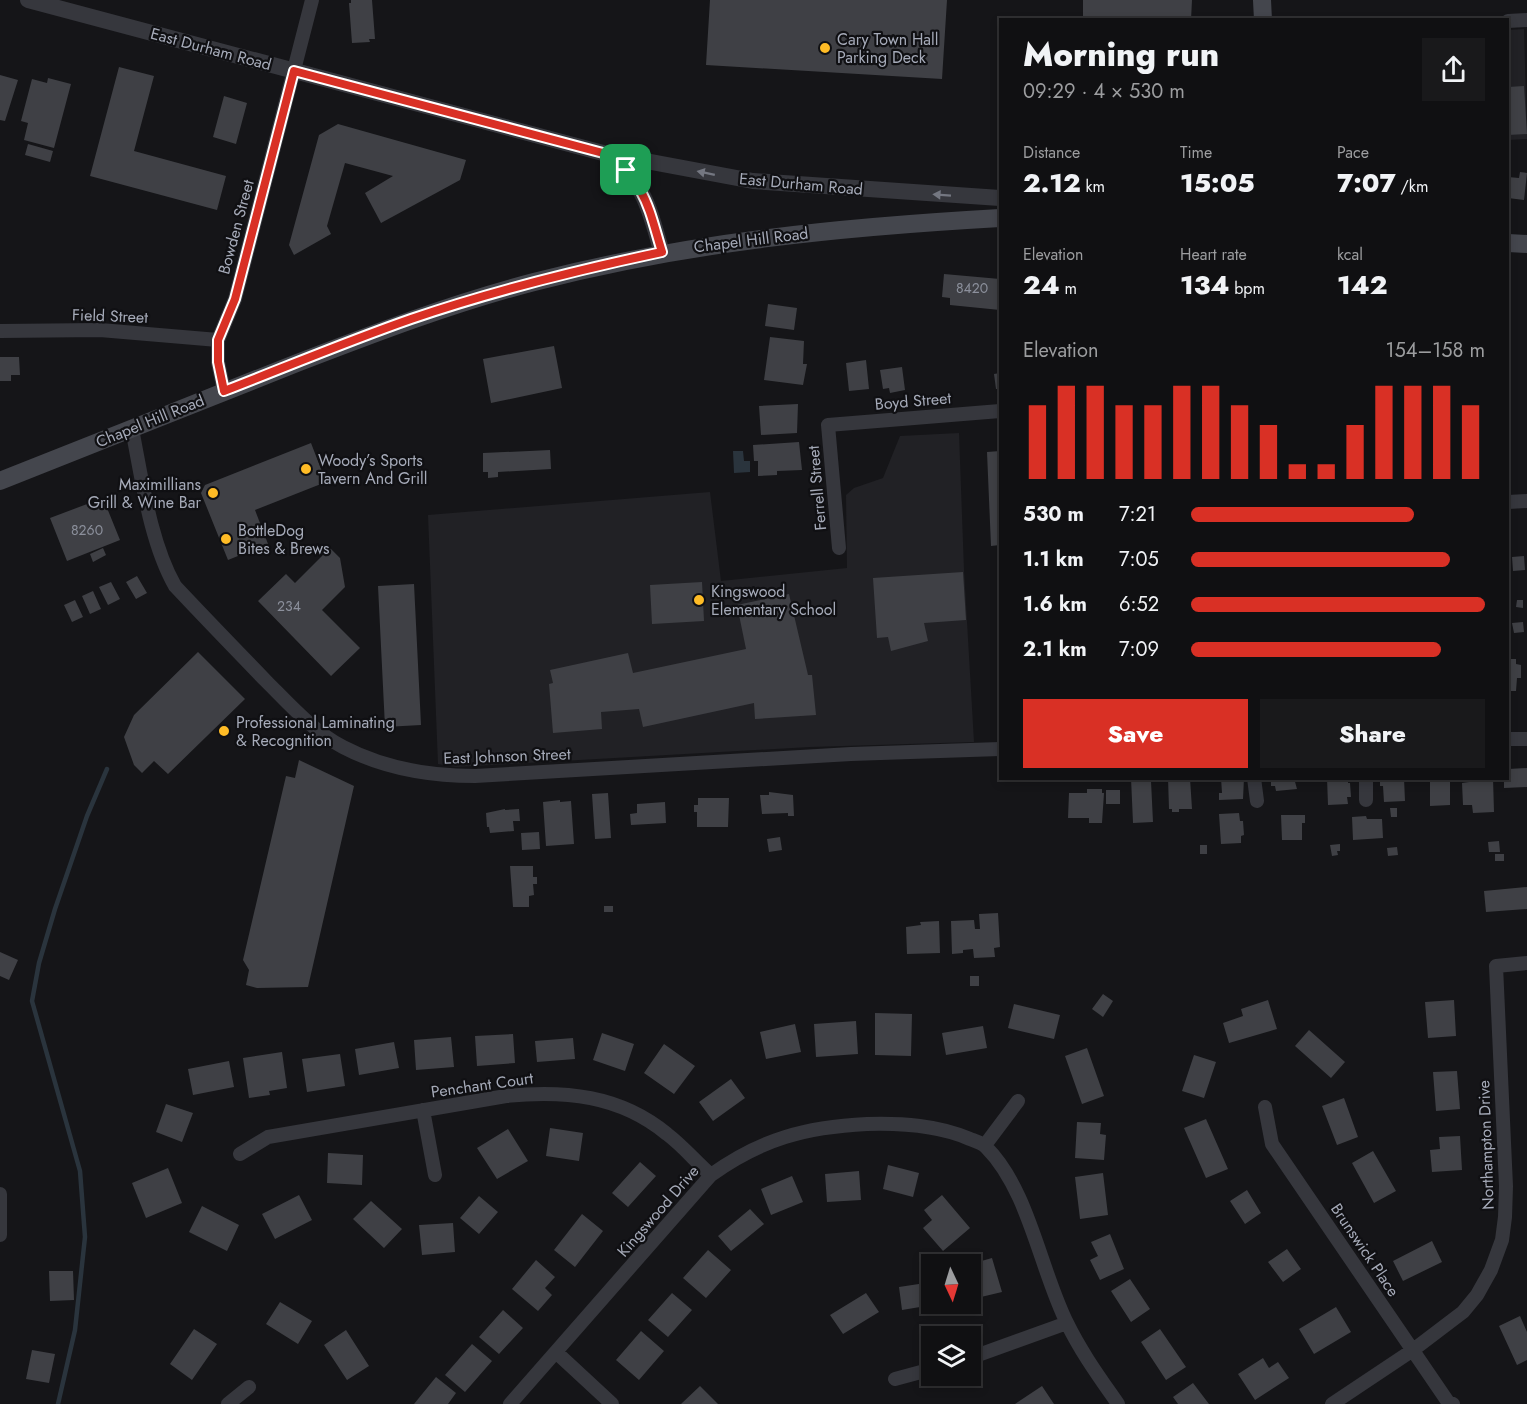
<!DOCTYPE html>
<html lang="en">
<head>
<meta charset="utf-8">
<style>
  :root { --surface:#101012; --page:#19191b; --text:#f1f3f6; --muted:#9c9d9f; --line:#303032; --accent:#d93025 }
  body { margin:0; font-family:Jost,sans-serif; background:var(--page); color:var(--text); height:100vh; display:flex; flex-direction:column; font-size:22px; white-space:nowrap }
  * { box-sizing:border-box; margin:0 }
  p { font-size:20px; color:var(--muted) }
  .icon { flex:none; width:33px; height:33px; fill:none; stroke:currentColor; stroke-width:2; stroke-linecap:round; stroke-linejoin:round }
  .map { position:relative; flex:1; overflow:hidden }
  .details { position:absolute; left:999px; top:18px; width:510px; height:762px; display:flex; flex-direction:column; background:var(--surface); border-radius:0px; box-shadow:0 3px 9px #0003,0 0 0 2px var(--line) }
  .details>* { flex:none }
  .needle { width:39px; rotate:176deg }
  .fabs { position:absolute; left:921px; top:1254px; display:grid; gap:12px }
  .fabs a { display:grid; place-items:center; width:60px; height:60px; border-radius:0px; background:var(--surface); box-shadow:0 3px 9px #0003,0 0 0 2px var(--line); font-size:30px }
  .pin { position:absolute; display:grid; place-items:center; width:51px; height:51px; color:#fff; margin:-26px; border-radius:12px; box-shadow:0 3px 9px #0006 }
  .round { display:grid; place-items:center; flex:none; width:63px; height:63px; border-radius:0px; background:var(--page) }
  .summary { display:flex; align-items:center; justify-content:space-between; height:102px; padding:0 24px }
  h1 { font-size:33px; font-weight:800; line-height:45px }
  .figures { display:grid; grid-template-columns:repeat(3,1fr); gap:9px; height:102px; padding:6px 24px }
  .figures div { display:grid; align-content:center }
  .figures b { font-size:26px; font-weight:800 }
  .figures small { font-size:16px; font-weight:400 }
  .figures p { font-size:16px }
  .chart { height:168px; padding:12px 24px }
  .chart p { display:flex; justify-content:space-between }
  .chart svg { width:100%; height:108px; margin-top:6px; stroke:var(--accent); stroke-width:6 }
  .button { display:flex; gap:12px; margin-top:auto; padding:12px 24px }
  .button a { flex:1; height:69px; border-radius:0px; background:var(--accent); color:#fff; font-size:24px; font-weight:800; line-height:69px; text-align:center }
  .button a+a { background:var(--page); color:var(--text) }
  ul { padding:0 24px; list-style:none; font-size:20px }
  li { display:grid; grid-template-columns:96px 72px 1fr; align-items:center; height:45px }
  li i { height:15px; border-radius:8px; background:var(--accent) }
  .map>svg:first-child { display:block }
  .built { fill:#212125 }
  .water { fill:#2a343d }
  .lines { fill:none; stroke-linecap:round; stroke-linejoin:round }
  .stream { stroke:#2a343d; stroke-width:4.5 }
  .building { fill:#3f4045 }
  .minor { stroke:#36373d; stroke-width:14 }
  .tertiary { stroke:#36373d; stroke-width:16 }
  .secondary { stroke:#44464d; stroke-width:18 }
  .oneway { fill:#747781 }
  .route-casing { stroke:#fff; stroke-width:12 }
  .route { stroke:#d93025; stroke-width:8 }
  .poi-dot { fill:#ffbc26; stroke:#101013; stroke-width:2 }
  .labels { text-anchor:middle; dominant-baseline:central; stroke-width:4.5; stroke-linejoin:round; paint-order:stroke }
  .number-label { font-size:14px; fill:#8c909c }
  .poi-label { font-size:16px; fill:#a6abb9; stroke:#101013; text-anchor:start }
  .street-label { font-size:16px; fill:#a6abb9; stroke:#101013 }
</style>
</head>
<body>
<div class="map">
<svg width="1527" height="1404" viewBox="0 0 1527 1404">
  <rect width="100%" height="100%" fill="#151518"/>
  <path class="built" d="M1524,29L1527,139L1508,140V30Z
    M959,433L964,570L974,742L810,747L456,767L438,764L428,515L710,492L721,581L847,568L846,495L854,488L883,478L900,436Z"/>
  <path class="water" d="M733,451H743L744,461H750V472L734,473Z"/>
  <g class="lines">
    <path class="stream" d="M58,1404L75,1330L85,1237L80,1171L32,1001L39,963L55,909L87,816L107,769"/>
  </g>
  <path class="building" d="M351,0H372L375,39H369L370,42L352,43L349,3H351Z
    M710,0H947L942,79L706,65Z
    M1083,0H1192L1191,20H1083Z
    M119,67L154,76L134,151L226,176L217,210L90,176Z
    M0,75L18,80L5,121L0,120Z
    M48,78L71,84L54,148L24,140L28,123L21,121L32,79L47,83Z
    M1524,86L1527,134L1508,135V87Z
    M224,96L247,103L236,144L213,137Z
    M338,124L466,160L460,180L381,223L365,193L393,176L345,163L327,226L331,234L294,255L289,245L319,135Z
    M28,144L53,151L50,162L25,155Z
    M1520,172L1527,173L1524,200L1508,198V177L1519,178Z
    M944,274L1000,279V310L950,305V298L942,297Z
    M768,304L797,308L794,330L765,326Z
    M770,337L804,341L803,364H807L803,385L764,380Z
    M554,346L562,388L491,403L483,359Z
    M0,357H19L20,375H11V381H0Z
    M866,360L869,389L849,391L846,363Z
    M902,367L905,390L890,393L889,388L883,389L880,370Z
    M1000,373V389H996L994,374Z
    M798,404L797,433L761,435L759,406Z
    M799,442L802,470L777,471V475L758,476V461H754L753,445Z
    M311,443L326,482L255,510L268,544L228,560L201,493L205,485Z
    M550,450L551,469L498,472V477L488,478V472H483V453Z
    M1000,451V545L991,546L987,452Z
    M103,498L120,540L67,561L50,518Z
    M103,548L106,555L93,562L90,554Z
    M330,548L340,558L345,587L322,610L360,648L331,676L258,601L286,574L295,583Z
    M1524,556L1525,570L1513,571L1512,557Z
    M963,572L966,620L924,623L928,641L891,651L888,637L877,638L873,578Z
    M137,576L147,593L136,599L126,582Z
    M111,582L120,599L108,605L99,587Z
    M702,582L704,621L652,624L650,585Z
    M414,584L421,725L385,727L378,586Z
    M93,591L101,609L90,614L82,596Z
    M789,594L808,675H812L816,715L755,719L754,703L643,727L639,709L601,712L602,729L553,733L549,684L553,683L550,670L628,653L633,673L746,649L737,605Z
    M75,600L83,617L72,622L64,605Z
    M1517,600H1523V608L1516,607Z
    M1523,622L1524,632L1514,633L1512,623Z
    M198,652L245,699L168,774L154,761L142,773L134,765L124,737L134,715Z
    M1508,659H1516V664L1521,665V678H1517L1516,691H1508Z
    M299,760L354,786L308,987L257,988L246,985L249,970L243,960L286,776L295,778Z
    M1527,768V787L1504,788V778H1508V769Z
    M1131,778L1151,781L1153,822L1133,823Z
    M1168,778H1190L1192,809H1179V812H1172V809H1169Z
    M1221,778H1244L1243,799L1219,800V793H1222Z
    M1271,778H1294L1297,789L1276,791L1275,786H1271Z
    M1327,778H1348V783H1350L1351,797H1347L1348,804L1328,805Z
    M1380,778H1404L1405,801L1384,802L1383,786H1380Z
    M1430,778H1450V805L1430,806Z
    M1469,778H1493L1494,812L1473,813L1472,805H1463L1462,783L1469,782Z
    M1087,789H1102V793H1104L1102,823H1089V818H1068L1069,793H1087Z
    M1106,790H1120V804H1106Z
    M769,792L793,795L794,816H788V813L762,814L760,795H769Z
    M608,793L611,838L595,839L592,794Z
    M698,798H729L728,827H697V812H694V805H698Z
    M560,800V802L571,801L574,844L546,846L543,802Z
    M665,802L666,823L631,825L630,814L637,813V804Z
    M1390,808H1397V817H1391Z
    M505,809V810L519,809L520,821H513L514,831L490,833L489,827H487L486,813Z
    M1239,813L1240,821H1243L1244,835L1241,836V843L1221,844L1219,814Z
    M1281,815H1305V823H1302V840H1282Z
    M1366,816L1367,819H1382L1383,838L1353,840L1352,817Z
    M539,832L540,849L522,850L521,833Z
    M780,837L782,850L769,852L767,839Z
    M1499,841L1500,852H1489L1488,842Z
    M1340,844V851H1337L1338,855L1332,856L1330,845Z
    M1200,845H1207V854H1200Z
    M1397,847L1398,855L1388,856L1387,848Z
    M1495,854H1504V861H1495Z
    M510,866H533V877H537V884H533L534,895L529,896V907H513Z
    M1527,887V909L1486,912L1484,891Z
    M604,906H613V912H604Z
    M998,913L1000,947L994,948L995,957L974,958L973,949L963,950V953L952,954L951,921L974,920L975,929H980L979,914Z
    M939,921L940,953L907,954L906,927L921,925L920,922Z
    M0,952L18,960L9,980L0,976Z
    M970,976H979V986H970Z
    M1103,994L1113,1001L1103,1017L1092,1009Z
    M1268,1000L1277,1029L1229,1043L1223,1023L1243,1016L1241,1009Z
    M1454,1000L1456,1036L1428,1038L1425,1002Z
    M1014,1004L1060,1015L1054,1039L1008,1028Z
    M875,1013L912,1014L911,1056L875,1055Z
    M856,1021L858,1054L816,1057L814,1024Z
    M795,1024L801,1052L766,1059L760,1032Z
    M983,1026L987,1048L946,1055L942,1033Z
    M1309,1030L1345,1062L1331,1078L1295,1046Z
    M602,1033L634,1044L625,1071L593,1060Z
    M513,1034L515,1063L477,1066L475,1036Z
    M451,1037L454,1067L416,1070L414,1040Z
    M573,1038L575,1059L537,1062L535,1041Z
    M394,1042L399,1068L359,1075L355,1049Z
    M664,1044L695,1066L674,1094L644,1073Z
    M1087,1048L1104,1096L1082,1104L1065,1056Z
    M282,1052L287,1088L269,1091L270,1095L249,1098L243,1058Z
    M340,1054L345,1086L307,1092L302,1059Z
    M1194,1055L1216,1062L1204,1098L1182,1091Z
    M229,1061L234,1087L193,1095L188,1069Z
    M1457,1071L1460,1109L1436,1111L1433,1072Z
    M731,1079L745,1098L713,1121L699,1102Z
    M1344,1098L1358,1137L1337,1145L1322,1106Z
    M166,1104L193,1113L182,1142L156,1132Z
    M1206,1119L1228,1169L1206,1178L1184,1128Z
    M1077,1122L1101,1123L1100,1134L1106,1135L1104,1160L1075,1158Z
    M550,1128L583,1133L579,1161L546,1156Z
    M508,1129L528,1161L497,1179L477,1148Z
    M1460,1136L1462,1170L1432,1172L1430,1150L1440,1149L1439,1137Z
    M1373,1151L1396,1191L1374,1203L1352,1163Z
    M328,1153L363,1155L362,1185L327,1183Z
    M640,1162L656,1176L628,1207L612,1193Z
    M888,1165L919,1173L913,1197L883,1189Z
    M168,1168L182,1203L146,1218L132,1183Z
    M859,1171L861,1200L827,1202L825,1174Z
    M1103,1173L1108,1215L1080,1219L1075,1177Z
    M792,1176L803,1202L771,1215L761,1189Z
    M1247,1190L1261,1213L1245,1224L1230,1201Z
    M299,1195L312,1220L275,1239L262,1214Z
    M942,1195L970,1228L943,1251L923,1228L932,1220L924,1210Z
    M479,1196L498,1212L479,1234L460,1218Z
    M371,1201L402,1229L384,1248L353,1219Z
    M202,1206L239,1225L227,1251L189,1232Z
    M750,1209L764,1224L731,1251L718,1236Z
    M582,1214L603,1231L575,1267L554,1250Z
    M453,1223L455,1252L422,1255L419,1225Z
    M1110,1234L1124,1269L1100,1280L1090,1260L1098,1256L1091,1242Z
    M1432,1241L1442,1262L1403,1281L1393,1261Z
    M1287,1249L1301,1269L1283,1282L1268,1262Z
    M708,1250L731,1270L706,1298L683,1278Z
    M992,1258L1002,1292L981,1297L971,1264Z
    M536,1260L555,1277L545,1288L552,1295L538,1311L512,1289Z
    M49,1271H73L74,1300L50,1301Z
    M1130,1279L1150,1309L1131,1322L1111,1291Z
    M932,1282V1305L902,1310L899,1287Z
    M672,1293L692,1310L668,1337L648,1320Z
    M866,1293L879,1312L843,1334L830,1315Z
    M280,1302L312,1321L298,1344L266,1324Z
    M1336,1307L1351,1332L1314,1354L1299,1329Z
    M503,1310L523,1328L499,1354L479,1337Z
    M1520,1316L1527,1332V1360L1517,1365L1499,1326Z
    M194,1329L217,1344L192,1380L170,1364Z
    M1160,1329L1186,1367L1166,1380L1141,1342Z
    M346,1330L369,1366L347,1380L324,1345Z
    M641,1331L664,1351L639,1380L616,1360Z
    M472,1344L492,1361L465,1392L445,1375Z
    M32,1350L55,1354L49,1383L26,1379Z
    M1263,1358L1269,1368L1278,1362L1289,1378L1255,1400L1238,1374Z
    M436,1377L456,1393L448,1404H414Z
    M1193,1383L1209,1404H1178L1173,1397Z
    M700,1386L718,1404H681Z
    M1042,1386L1054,1404H1015Z"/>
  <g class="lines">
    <path class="minor" d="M1508,21L1527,20
      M0,331L100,330L218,340
      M224,391L218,362V340L235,299L312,0
      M132,429C142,479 150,542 175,586C205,618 236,650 267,682C290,705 313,731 343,747C383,768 430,776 475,776L851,754L1000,749
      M1508,502L1527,501
      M839,548L828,425L1000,411
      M1508,739H1527
      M1254,778L1257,801
      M1366,800V778
      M1265,1107L1272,1144L1448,1402L1453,1404
      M423,1110L435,1175
      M985,1145L1018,1101
      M240,1154L268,1137L506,1096C564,1090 620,1095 667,1134C683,1146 696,1162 711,1175
      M0,1194V1235
      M557,1353L612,1404
      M970,1358L1067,1323
      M895,1379L932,1369
      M228,1404L249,1387
      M510,1404L711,1175C761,1139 806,1127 867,1124C902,1123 938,1125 970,1139C975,1141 982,1143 986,1147C1029,1190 1040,1269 1067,1323C1081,1352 1100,1378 1118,1404
      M1332,1404L1413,1350L1463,1312L1477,1295L1491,1270L1502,1240L1505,1217L1506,1186L1496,966L1527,963"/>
    <path class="tertiary" d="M28,0L603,153L753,181L1000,198
      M606,155C646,183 649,209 662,253"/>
    <path class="secondary" d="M1262,0L1263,20
      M1508,243L1527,244
      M0,481C99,442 198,402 297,363C375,333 453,303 534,282C688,242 842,227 1000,218"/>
  </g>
  <defs><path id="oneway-solid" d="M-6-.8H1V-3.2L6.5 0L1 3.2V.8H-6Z" transform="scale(1.5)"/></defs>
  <g class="oneway">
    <use href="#oneway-solid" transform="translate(706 173) rotate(-168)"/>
    <use href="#oneway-solid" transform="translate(942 195) rotate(-176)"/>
  </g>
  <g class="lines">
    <g class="route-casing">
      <path id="route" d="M294,71L603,153C646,182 648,206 662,252C577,270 493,291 411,319C348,341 286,367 224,391L218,362V340L235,299Z"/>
    </g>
    <use href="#route" class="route"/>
  </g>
  <g class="poi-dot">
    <circle cx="825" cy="48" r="6"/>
    <circle cx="306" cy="469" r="6"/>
    <circle cx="213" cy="493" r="6"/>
    <circle cx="226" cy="539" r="6"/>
    <circle cx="699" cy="600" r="6"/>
    <circle cx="224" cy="731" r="6"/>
  </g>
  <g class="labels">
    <g class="number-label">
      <text x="972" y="288">8420</text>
      <text x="87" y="530">8260</text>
      <text x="289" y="606">234</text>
    </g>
    <g class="poi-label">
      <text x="837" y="39">Cary Town Hall<tspan x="837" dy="18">Parking Deck</tspan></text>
      <text x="318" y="460">Woody’s Sports<tspan x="318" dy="18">Tavern And Grill</tspan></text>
      <text x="201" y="484" text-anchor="end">Maximillians<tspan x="201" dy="18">Grill &amp; Wine Bar</tspan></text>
      <text x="238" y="530">BottleDog<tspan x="238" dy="18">Bites &amp; Brews</tspan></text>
      <text x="711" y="591">Kingswood<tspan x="711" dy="18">Elementary School</tspan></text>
      <text x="236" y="722">Professional Laminating<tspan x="236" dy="18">&amp; Recognition</tspan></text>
    </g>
    <g class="street-label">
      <text transform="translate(211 49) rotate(15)">East Durham Road</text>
      <text transform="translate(801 184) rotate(5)">East Durham Road</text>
      <text transform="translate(236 227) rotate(-75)">Bowden Street</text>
      <text transform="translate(751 240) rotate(-7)">Chapel Hill Road</text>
      <text transform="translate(110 316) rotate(2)">Field Street</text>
      <text transform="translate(913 401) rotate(-5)">Boyd Street</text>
      <text transform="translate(150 421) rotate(-22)">Chapel Hill Road</text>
      <text transform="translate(817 488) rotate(-95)">Ferrell Street</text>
      <text transform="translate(507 756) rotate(-2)">East Johnson Street</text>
      <text transform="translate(482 1085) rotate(-8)">Penchant Court</text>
      <text transform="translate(1486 1145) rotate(-92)">Northampton Drive</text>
      <text transform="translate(658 1211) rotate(-49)">Kingswood Drive</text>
      <text transform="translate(1365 1250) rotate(56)">Brunswick Place</text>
    </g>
  </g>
</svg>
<div class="fabs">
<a><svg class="needle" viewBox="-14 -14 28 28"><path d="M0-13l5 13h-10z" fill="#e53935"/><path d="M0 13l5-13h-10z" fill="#9c9d9f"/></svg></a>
<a><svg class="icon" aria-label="layers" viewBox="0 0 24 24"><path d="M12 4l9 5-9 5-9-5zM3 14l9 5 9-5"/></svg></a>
</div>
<div class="pin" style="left:626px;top:170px;background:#1e9e55"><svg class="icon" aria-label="arrive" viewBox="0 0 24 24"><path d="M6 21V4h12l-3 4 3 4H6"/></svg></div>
<section class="details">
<div class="summary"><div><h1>Morning run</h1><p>09:29 · 4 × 530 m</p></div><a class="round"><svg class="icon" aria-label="share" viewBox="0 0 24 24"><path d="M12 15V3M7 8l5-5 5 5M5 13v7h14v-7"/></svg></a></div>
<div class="figures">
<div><p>Distance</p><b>2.12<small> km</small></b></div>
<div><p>Time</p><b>15:05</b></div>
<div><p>Pace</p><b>7:07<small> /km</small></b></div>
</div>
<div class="figures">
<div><p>Elevation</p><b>24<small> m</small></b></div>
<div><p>Heart rate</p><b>134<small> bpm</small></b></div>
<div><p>kcal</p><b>142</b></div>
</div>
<div class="chart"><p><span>Elevation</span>154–158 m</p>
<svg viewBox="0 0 160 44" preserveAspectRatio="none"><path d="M5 44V14M15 44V6M25 44V6M35 44V14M45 44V14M55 44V6M65 44V6M75 44V14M85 44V22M95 44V38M105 44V38M115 44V22M125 44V6M135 44V6M145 44V6M155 44V14"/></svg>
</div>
<ul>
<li><b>530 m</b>7:21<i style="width:76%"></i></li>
<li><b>1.1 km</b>7:05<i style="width:88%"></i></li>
<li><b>1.6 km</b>6:52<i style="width:100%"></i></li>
<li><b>2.1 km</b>7:09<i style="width:85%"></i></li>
</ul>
<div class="button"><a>Save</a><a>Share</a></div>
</section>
</div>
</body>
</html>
